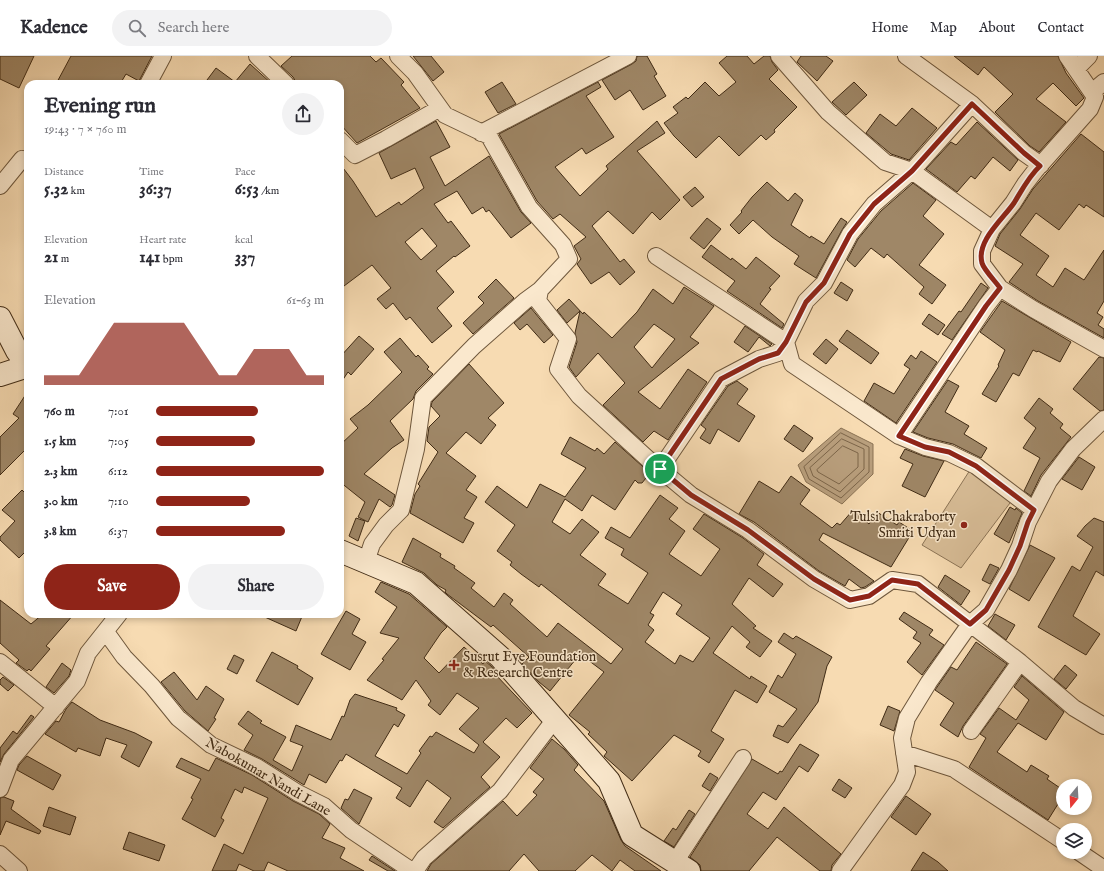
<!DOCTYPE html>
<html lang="en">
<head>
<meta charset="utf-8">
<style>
  :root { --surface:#fff; --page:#f2f2f3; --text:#2b2b33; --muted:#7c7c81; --line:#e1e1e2; --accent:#8f2418 }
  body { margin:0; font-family:"IM FELL English",serif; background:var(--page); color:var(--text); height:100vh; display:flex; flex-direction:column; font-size:15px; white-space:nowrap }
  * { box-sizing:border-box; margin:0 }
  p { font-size:13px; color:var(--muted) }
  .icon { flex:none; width:22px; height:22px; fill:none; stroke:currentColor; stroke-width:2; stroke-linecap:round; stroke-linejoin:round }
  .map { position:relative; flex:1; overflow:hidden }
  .side { position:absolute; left:24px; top:24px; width:320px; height:538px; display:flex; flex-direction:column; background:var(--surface); border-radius:12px; box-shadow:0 2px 6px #0003 }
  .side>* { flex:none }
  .needle { width:26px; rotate:198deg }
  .buttons { position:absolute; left:1056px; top:723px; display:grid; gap:8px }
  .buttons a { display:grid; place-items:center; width:36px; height:36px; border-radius:50%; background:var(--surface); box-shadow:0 2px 6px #0003; font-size:20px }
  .pin { position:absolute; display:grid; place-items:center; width:34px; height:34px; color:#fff; margin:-17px; border:2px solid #fff; border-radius:50%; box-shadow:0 1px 4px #0007 }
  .round { display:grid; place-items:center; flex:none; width:42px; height:42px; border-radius:21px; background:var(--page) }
  .summary { display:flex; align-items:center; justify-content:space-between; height:68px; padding:0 20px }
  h1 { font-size:22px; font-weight:700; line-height:30px }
  .stats { display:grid; grid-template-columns:repeat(3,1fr); gap:6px; height:68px; padding:4px 20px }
  .stats div { display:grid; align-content:center }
  .stats b { font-size:17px; font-weight:700 }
  .stats small { font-size:11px; font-weight:400 }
  .stats p { font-size:11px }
  .chart { height:112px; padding:8px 20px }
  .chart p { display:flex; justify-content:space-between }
  .chart svg { width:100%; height:72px; margin-top:4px; fill:var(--accent); opacity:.7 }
  .cta { display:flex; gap:8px; margin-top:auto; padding:8px 20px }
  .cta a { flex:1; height:46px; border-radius:24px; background:var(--accent); color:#fff; font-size:16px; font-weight:700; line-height:46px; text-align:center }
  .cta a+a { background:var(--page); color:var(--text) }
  ul { padding:0 20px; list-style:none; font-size:13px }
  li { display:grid; grid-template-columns:64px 48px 1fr; align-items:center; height:30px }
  li i { height:10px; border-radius:5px; background:var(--accent) }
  header { display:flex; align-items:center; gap:24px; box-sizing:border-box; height:56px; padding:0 20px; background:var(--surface); border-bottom:1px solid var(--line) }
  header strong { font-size:19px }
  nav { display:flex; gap:22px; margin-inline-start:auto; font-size:14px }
  .search { width:280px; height:36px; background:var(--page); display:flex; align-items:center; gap:10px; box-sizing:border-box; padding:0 14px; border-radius:22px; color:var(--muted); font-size:15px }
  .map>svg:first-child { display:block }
  .green { fill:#d8bd97; stroke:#8c7456 }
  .water { fill:#b99f7d; stroke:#897153 }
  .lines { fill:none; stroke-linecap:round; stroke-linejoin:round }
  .shore { stroke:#7c6549; stroke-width:1 }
  .building { fill:#9f8767; stroke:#402b15; fill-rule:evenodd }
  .street-casing { stroke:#6e573c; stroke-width:18 }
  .secondary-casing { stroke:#402b15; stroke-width:24 }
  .street { stroke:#fae8cd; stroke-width:16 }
  .secondary { stroke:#fae8cd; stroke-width:22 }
  .route-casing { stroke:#fff; stroke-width:8 }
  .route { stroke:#8f2418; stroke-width:5 }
  .poi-dot { fill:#8f2418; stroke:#fae8cd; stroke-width:1.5 }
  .labels { text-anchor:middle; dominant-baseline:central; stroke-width:3; stroke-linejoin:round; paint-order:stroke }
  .poi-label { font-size:14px; fill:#402b15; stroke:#fae8cd; text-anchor:end }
  .street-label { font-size:14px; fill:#402b15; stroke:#fae8cd }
</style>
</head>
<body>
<header>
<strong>Kadence</strong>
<div class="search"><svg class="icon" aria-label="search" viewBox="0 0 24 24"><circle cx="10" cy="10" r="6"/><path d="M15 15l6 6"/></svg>Search here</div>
<nav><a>Home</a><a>Map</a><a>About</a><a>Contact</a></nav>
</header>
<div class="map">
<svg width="1104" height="815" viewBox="0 0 1104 815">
  <rect width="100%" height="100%" fill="#f7dbb2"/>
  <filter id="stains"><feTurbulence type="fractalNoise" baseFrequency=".005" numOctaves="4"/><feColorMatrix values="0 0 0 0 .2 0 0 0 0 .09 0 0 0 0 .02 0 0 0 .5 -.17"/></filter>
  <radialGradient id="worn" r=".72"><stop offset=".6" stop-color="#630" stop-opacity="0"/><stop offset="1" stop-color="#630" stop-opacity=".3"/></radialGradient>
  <path class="green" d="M970,414L1013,443L961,512L922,489Z"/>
  <path class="water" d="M841,372L873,388V418L842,448L806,426L798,409Z"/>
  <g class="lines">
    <path class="shore" d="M841,377L869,391V416L841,442L809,423L804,411Z
      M842,383L864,393V413L840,436L813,420L810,412Z
      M843,390L858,397V411L839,428L818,416L817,414Z"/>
  </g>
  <path class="building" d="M0,0H34L19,32L0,23Z
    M71,0H152L139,25L126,18L120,28H56Z
    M292,0H370L376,6L381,2L404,26L401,29L420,52L357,87L340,68V28H297L293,21L281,10Z
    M413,0H431L444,16L433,25Z
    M637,0H647L657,18L654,20L666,40L643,54L630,34L615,44L602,24L632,8L636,5Z
    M727,0H747L754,8L764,0H770L772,6L778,14L769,23L797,51L774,74L775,76L766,84L761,79L739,100L719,80L696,102L674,80L664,67L678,57L673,51L686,41L688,43L705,26L719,40L736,26L719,7Z
    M801,0H826L833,5L817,25L797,6Z
    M954,0H1058L1066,17L1084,42L1076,50L1053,27L1036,43L1066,66L1039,96L1030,90L995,56L1013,38L984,11L978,19Z
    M250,8L272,28H204L216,12L235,26Z
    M502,26L516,48L498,57L485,36Z
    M598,26L601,31L586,40L614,81L586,98L582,92L555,111L580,140L608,113L606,110L657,65L665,77L637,95L680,144L660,164L652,156L633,178L608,155L592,170L620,206L624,203L635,216L620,229L609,216L591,228L577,208L581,203L574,190L586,181L560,158L553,163L537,145L499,78Z
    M854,26L867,39L846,59L832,46Z
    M912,52L937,72L909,104L891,98L866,77L880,58L896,70Z
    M436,65L450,91L430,101L445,130L489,100L521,156L531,167L511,182L489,154L486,156L483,151L472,158L457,135L434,148L448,167L451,165L470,190L455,201L454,200L436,215L454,236L437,252L452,270L432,287L410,261L406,264L393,247L386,253L377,243L391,232L372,209L340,233V108L353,125L376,161L399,146L401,149L424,132L415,112L391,123L379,97ZM422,172L437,190L421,204L405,186Z
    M977,66L1018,104L1010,115L993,101L975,123L971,120L957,136L926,113L951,86L956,89Z
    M1081,78L1104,96V161L1086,149L1084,152L1079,148L1059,174L1036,157L1020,179L1049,200L1036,219L1053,231L1065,212L1084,224L1104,194V245L1097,257L1103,261L1098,269L1104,273V282L1038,245L1009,226L1023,208L995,190L1000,178L1020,153L1033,133Z
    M767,126L788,145L795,137L803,144L791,169L810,182L811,180L824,188L841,162L847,166L842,174L816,222L794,208L799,200L772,181L753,164L739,178L730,169L742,156L741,155L752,141Z
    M913,127L936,144L923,160L944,178L919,209L946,229L932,248L919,238L924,231L887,198L884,202L871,192L855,211L847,204L858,183L881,155Z
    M695,131L704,141L692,151L683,141Z
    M707,162L721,173L704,193L690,182Z
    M711,189L731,204L732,202L746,213L756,201L780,220L769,232L771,233L760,248L784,268L782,272L727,235L735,225L702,201Z
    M496,223L514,242L473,278L463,267L484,247L478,241Z
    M841,226L853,234L847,245L834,237Z
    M981,227L988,232L952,284L942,278L959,255L961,256Z
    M684,231L714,250L690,281L699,287L638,336L660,353L688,313L707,326L668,384L654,375L643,386L603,349L625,327L598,297L576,321L569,311L577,286L575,277L580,255L567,267L557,254L569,243L583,258L584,256L612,282L637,256L653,233L673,248ZM654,268L675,283L652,312L634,291Z
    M1002,245L1071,286L1060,306L1038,295L1037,296L1033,294L1019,320L1013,317L996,346L982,338L999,310L998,309L1005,294L980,276Z
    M531,252L553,279L544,287L527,268L520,274L514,267Z
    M929,258L945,269L938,279L922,268Z
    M745,270L772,288L770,290L759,281L748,296L734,286Z
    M847,274L879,297L871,308L839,285Z
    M359,280L374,293L351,319L348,316L340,328V301Z
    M400,282L416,301L418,299L429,311L427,313L433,318L416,335L413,343L390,365L404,384L392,392L364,418L395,439L392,449L390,451L379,443L368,466L358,461L365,446L340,426V389L358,372L350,363L368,349L402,316L384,296Z
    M826,283L838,293L826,308L813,298Z
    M921,295L937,306L896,367L864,345L874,327L894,338L910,313L904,309L911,299L916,303Z
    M1099,301L1104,302V354L1100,355L1073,333Z
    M469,308L504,347L488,362L496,369L481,388L466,376L446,397L476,420L466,434L477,441L464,462L474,467L463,487L410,457L415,438L420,430L418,428L438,396L427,385L429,371L440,360L431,350L432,346Z
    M948,324L959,330L945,356L969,370L964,378L987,392L981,402L953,388L928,382L913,376Z
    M737,325L748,333L737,348L755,360L739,386L718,373L710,388L700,382L706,373L701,369L728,330Z
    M28,335V391L0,419V381L19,362L13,358Z
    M1039,342L1053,353L1050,357L1063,368L1060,372L1071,381L1041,419L1031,440L1024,435L1040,402L1023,392L1036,372L1024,362Z
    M794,369L813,382L803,396L784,383Z
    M570,381L595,395L597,392L604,398L615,386L650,417L642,427H638L635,424L615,454L592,439L582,455L565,443L552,466L570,478L582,463L599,476L580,499L606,518L598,529L628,548L648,517L621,499L624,493L605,482L611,471L630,482L660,439L678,452L669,463L685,475L669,498L701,520L720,493L693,473L704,458L743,482L764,498L757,509L783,528L773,541L749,522L732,548L756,570L753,572L772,585L760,601L746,591L750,586L732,570L713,597L750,623L751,620L767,630L757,647L735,634L711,675L724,683L709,707L698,700L701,695L674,679L632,725L604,700L607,696L588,678L590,676L569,659L604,616L580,598L550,635L539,626L522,608L529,601L493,569L491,571L447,538L445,536L446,534L437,529L424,517L402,506L413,482L441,498L440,501L455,510L454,512L475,527L471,532L494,551L504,537L513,544L510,548L547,581L558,567L611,608L623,593L541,528L539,531L521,518L510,509L512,506L497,495L515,469L485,446L497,430L527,452L540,428L565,441L586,412L561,398ZM663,536L682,549L676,558L710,582L693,606L680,599L675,608L645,586L654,574L648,569L654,559L650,557Z
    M905,393L923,400L944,405L925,441L902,430L913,408L900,402Z
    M1079,401L1095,411L1082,434L1062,423Z
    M791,420L810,434L800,448L832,472L837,467L840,469L853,454L869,468L877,456L897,469L899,466L913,475L891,511L823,477L819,484L874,525L865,531L861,532L849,523L845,530L819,515L754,466L739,458L759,425L779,437Z
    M22,434L28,440V493L19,502L0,484V481L15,465L2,454Z
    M1010,451L1015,454L1016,452L1022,457L1009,487L994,478Z
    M356,462L365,465L358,485L349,480Z
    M1094,462L1104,466V520L1096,515L1073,560L1100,578L1086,599L1038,571L1072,510L1080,515L1093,491L1077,480L1085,470Z
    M1030,489L1055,502L1029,545L1009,533Z
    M990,508L999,512L990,528L982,524Z
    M945,519L970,535L961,549L938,531Z
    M381,526L409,538L447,571L441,577L424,602L439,617L464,591L483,608L485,605L491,610L496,616L495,618L532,657L517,672L506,662L483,686L500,701L481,721L490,731L443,772L434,766L451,742L427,724L410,751L396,742L402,732L346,698L342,705L340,704L326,727L309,718L304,729L262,703L244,694L253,679L238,668L248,655L262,665L260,667L286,681L273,704L292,715L303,690L290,685L296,669L331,684L342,660L344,661L350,644L355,638L397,652L396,654L405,659L398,671L394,668L375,700L407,718L421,697L419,695L430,680L432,681L436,676L474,697L479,689L459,673L479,652L457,637L440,659L428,649L431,645L416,624L402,644L367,624L384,604L382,603L399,582L380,577L397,551L375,536Z
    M0,544L31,568L43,558H74L46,590L50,593L31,615L29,613L27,615L16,607L19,604L0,587Z
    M346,555L360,563L352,578L366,586L350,614L321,598Z
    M904,556L933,574L929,579L944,589L922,619L907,606L921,587L913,582L917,576L899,563Z
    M258,558H303L296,575Z
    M995,558L1015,569L1006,584L988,570Z
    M784,577L793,583L796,580L832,601L827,610L818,646L788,687L773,680L778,669L783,671L797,653L769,636L778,619L782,622L796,598L778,586Z
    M976,586L1007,608L963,670L958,681L940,669L954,647L935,634L951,611L957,614Z
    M272,596L298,610L297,612L313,622L298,649L256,625Z
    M234,599L244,604L237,618L227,613Z
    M62,607L71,614L69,620L54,637L46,631Z
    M1065,609L1077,619L1066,633L1054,623Z
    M174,616L197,644L206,630L224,643L214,662L216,663L208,675L185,655L161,626Z
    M1022,620L1064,656L1046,684L1018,667L997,696L1027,716L1031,709L1049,720L1047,723L1063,734V740L1048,764L969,711L986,682L980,678L999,652L1016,664L1029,644L1014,631Z
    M3,621L14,629L8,635L0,628V624Z
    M72,646L100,664L135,677L152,686L139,711L121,701L127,689L106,682L100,700L78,692L76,696L45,678L56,665L59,666L66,653Z
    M888,650L900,655L894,675L880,669Z
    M31,659L34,661L4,698L0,706V692L13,675L17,678Z
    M552,683L564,693L578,709L574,714L604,745L621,784L625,790L661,815H635L620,804L612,815L592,799L575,815H539L524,798L509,815H427L431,808L503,745L517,760L537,739L533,736L544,723L530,712Z
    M800,688L819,699L808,716L799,710L776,744L763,736L747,758L768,773L784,751L841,798L832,809L831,815H820L777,781L749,815H701L700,809L690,801L752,703L778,718L780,715L782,716Z
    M27,700L61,719L53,734L17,714L19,709Z
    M181,702L209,715L216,702L252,719L293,745L319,758L330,768L322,782L345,792L340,802L364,815H288L268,806L264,815H254L239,808L236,815H212L224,788L243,798L268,742L244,731L242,737L235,733L221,762L224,764L215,781L182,763L193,743L191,742L201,723L176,711Z
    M710,717L718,722L710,735L702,730Z
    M839,723L852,732L845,742L832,734Z
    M354,733L372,742L359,768L341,752L345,743L348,744Z
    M906,740L931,758L916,779L891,761Z
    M4,741L14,745L11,753L41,775L39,778L6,765L0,779V742Z
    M49,751L76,761L70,779L43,770Z
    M689,754L695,758L674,791L664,785L673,772L676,774Z
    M129,776L165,789L159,805L123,793Z
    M923,796L938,806L948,815H911Z
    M372,800L395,815H388L369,804Z"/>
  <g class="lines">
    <g class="street-casing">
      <path id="street" d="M257,0L286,28
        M398,0L415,17L445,59L489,80L529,151L563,189L569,203L540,234L538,245L568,283L558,313L579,340L649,404L691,439L748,474L814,523L850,544L869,540L892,524L918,528L1020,606L1074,652L1104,670
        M779,0L828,56L885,106L912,115L992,173
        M1067,0L1095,41L1090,53L1035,115L1025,128L1013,147L992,173L982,195V208L1000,232L1033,253L1104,293
        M1076,13L1089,0
        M148,28L163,0
        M1092,36L1104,26
        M972,48L1024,97L1041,109
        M481,77L628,0
        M340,84L355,99L386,83L440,52
        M0,130L22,103L28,106
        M656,200L786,286L792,308L899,380L925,391L949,397L976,410L1034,454
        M899,380L986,250L1000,232
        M660,413L721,323L759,303L778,297L786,286L806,245L824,227L850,178L874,148L912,115L972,48L906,0
        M366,506L372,488L386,469L401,454L416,393L423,342L474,290L525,245L540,234
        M106,576L124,601L152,630L178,662L211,689L257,711L298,737L324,750L351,774L412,815
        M0,606L56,651
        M971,675L1020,606
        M904,697L954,713L1063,785
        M0,733L11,704L77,625L88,597L119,558
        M1079,796L1104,813
        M0,798L19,815
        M675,806L743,702
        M415,815L424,802L500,735L555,663
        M840,815L902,729L907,716L902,682L907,662L929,626L970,568L986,554L1009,514L1020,490L1028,466L1049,425L1073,393L1104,363"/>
    </g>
    <g class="secondary-casing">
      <path id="secondary" d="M0,262L17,295L28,310
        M0,319L28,310
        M340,495L416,527L500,601L609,725L632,779L689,815"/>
    </g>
    <use href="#street" class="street"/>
    <use href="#secondary" class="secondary"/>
  </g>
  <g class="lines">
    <g class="route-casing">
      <path id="route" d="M972,48L1024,97L1040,110C1029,120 1022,134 1014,147C1003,163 976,185 982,207C984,214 996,226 1000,232L986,250L899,380L925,391L949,396L976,410L1034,454L1028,466L1020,490L1009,514L986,554L970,568L918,528L892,524L869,540L850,544L814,523L748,474L691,439L660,413L721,323L759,303L778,297L786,286L806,246L824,227L850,178L874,148L912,115Z"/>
    </g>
    <use href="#route" class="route"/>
  </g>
  <g class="poi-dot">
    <circle cx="964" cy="469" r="4"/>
    <path d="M452 603h4v4h4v4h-4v4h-4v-4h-4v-4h4z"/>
  </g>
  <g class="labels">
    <g class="poi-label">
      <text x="956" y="461">Tulsi Chakraborty<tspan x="956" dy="16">Smriti Udyan</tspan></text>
      <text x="463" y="601" text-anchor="start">Susrut Eye Foundation<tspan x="463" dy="16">&amp; Research Centre</tspan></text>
    </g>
    <g class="street-label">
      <text transform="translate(268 721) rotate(30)">Nabokumar Nandi Lane</text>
    </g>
  </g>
  <rect width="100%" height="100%" filter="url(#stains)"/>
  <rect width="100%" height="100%" fill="url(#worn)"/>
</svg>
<div class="buttons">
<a><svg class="needle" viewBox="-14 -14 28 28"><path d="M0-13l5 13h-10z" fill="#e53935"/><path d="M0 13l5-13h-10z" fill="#7c7c81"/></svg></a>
<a><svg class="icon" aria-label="layers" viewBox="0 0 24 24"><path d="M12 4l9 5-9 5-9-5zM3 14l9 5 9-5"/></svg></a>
</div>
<div class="pin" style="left:660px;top:413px;background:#1e9e55"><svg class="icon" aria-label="arrive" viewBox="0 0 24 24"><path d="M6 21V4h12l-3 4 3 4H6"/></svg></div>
<section class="side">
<div class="summary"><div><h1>Evening run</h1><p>19:43 · 7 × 760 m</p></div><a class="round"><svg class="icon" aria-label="share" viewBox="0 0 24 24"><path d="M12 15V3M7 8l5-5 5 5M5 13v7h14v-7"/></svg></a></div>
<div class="stats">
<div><p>Distance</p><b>5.32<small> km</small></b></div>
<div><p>Time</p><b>36:37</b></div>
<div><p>Pace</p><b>6:53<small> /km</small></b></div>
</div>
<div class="stats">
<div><p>Elevation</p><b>21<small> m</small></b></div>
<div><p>Heart rate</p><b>141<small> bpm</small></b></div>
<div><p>kcal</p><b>337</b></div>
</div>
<div class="chart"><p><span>Elevation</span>61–63 m</p>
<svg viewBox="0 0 160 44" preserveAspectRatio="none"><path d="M0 44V38L10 38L20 38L30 22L40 6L50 6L60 6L70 6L80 6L90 22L100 38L110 38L120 22L130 22L140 22L150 38L160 38V44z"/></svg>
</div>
<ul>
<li><b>760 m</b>7:01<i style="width:61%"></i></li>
<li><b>1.5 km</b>7:05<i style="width:59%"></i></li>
<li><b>2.3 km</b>6:12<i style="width:100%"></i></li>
<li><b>3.0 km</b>7:10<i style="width:56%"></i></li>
<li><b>3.8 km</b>6:37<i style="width:77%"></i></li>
</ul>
<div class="cta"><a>Save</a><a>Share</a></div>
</section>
</div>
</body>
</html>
